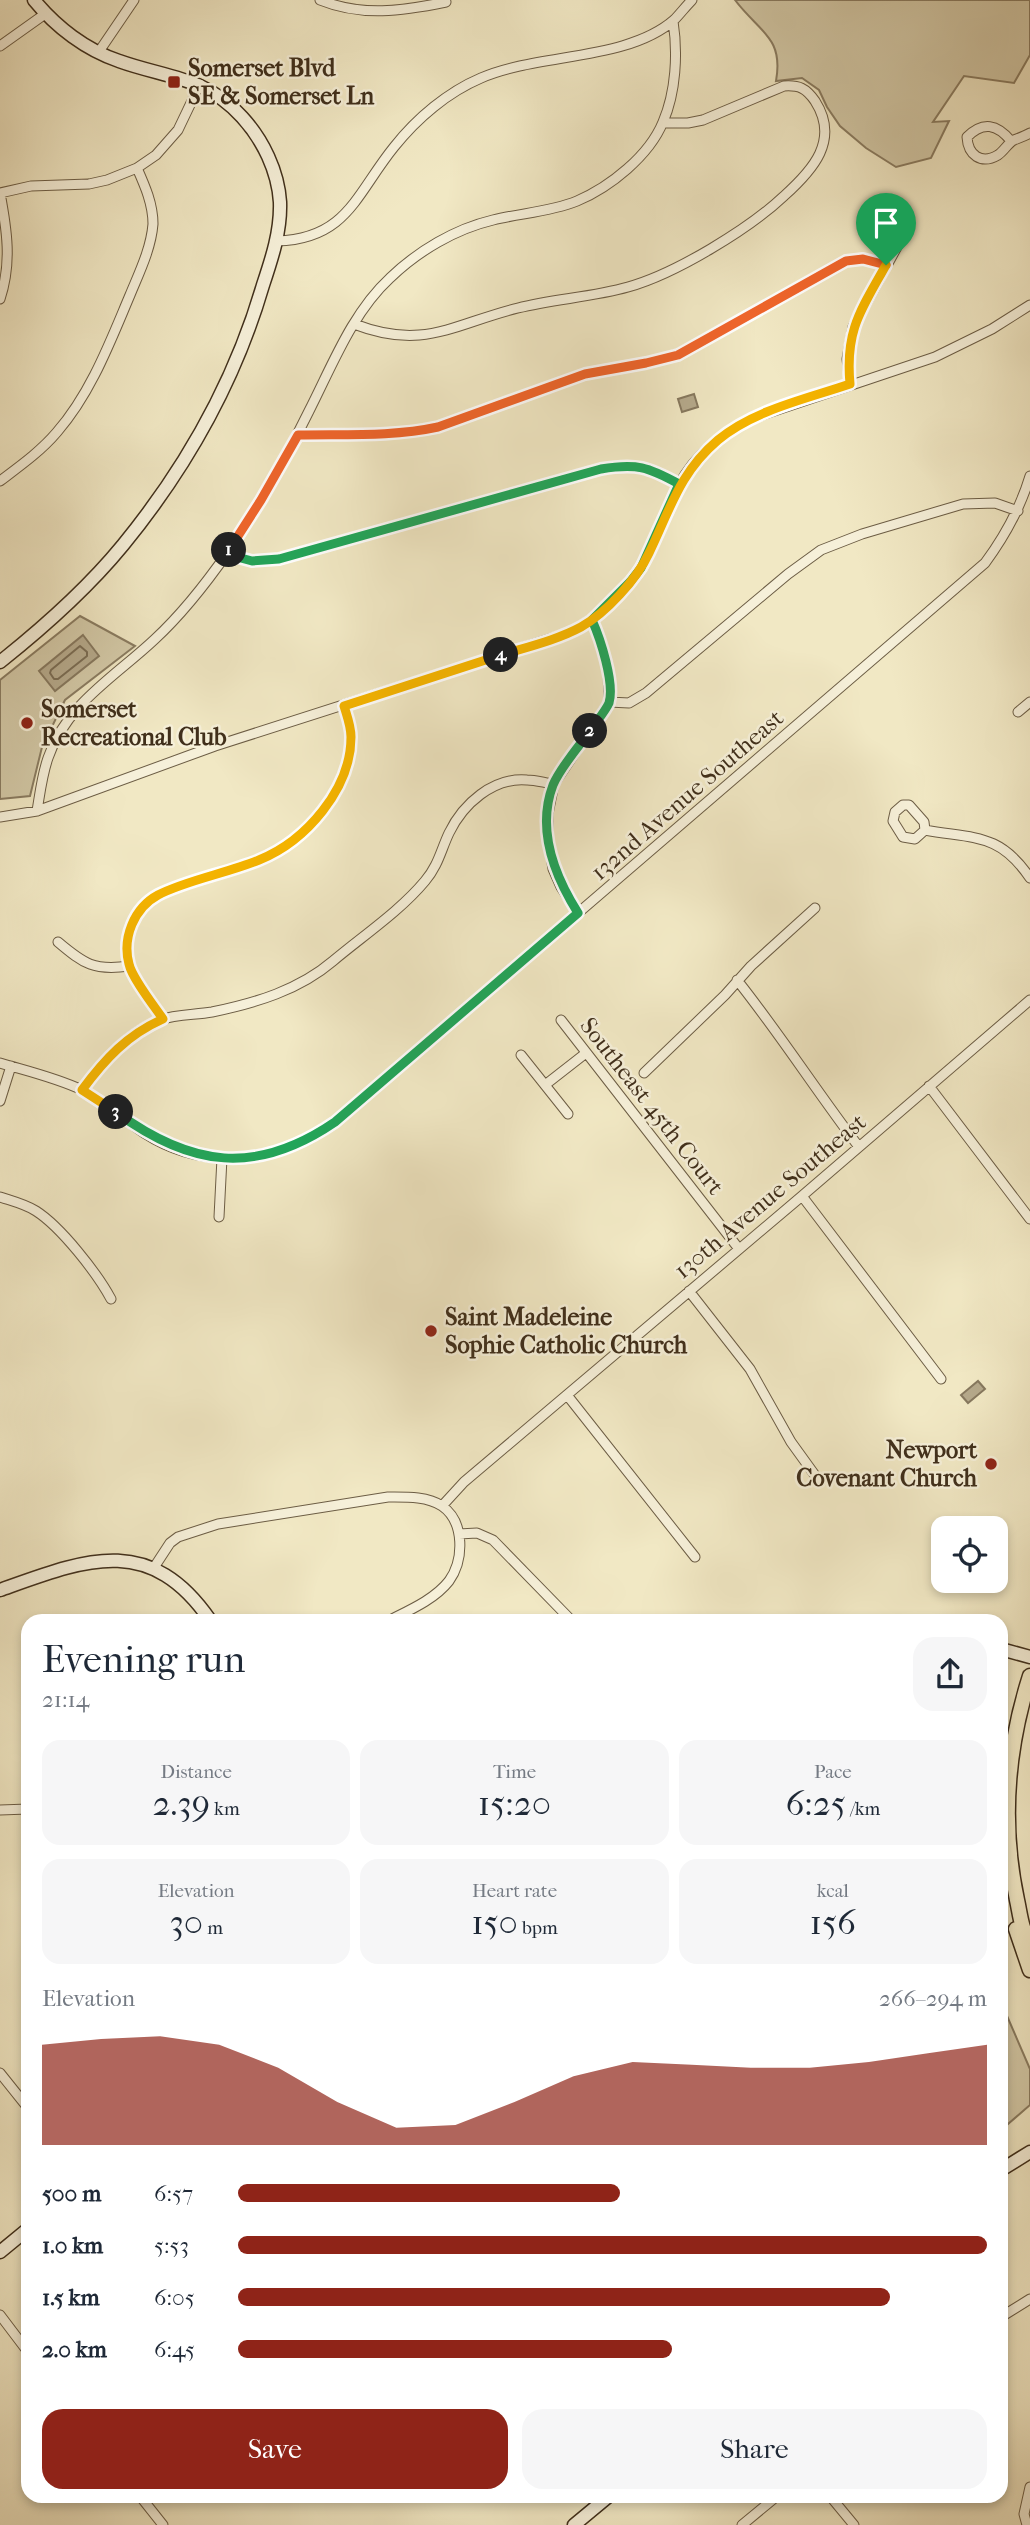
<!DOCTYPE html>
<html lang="en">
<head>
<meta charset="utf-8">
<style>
  :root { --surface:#fff; --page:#f6f6f7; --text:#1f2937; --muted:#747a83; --accent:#8f2418 }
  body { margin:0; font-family:"IM FELL French Canon",serif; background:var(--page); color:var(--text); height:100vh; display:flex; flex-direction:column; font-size:26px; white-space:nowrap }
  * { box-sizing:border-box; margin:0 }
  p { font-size:23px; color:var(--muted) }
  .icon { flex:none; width:38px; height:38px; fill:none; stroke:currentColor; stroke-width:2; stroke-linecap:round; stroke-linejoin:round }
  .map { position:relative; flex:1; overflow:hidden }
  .drawer { position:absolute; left:21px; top:1614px; width:987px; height:889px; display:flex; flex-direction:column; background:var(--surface); border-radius:21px; box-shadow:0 4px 10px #0003 }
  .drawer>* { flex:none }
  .buttons { position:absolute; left:931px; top:1516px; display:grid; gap:14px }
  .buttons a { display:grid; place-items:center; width:77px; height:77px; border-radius:14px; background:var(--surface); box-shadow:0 4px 10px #0003; font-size:35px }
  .pin { position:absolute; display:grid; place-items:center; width:60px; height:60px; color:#fff; margin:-72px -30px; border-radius:50% 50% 50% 0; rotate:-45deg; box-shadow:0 0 7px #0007 }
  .pin .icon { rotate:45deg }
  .km { position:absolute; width:35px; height:35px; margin:-18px; border-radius:50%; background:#222; color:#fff; font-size:19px; line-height:35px; text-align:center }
  .round { display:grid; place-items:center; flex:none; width:74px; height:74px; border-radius:21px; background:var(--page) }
  .summary { display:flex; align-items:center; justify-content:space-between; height:119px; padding:0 21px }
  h1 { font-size:38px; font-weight:600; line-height:52px }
  .metrics { display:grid; grid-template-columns:repeat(3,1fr); gap:10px; height:119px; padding:7px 21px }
  .metrics div { display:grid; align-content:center; border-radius:18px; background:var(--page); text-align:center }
  .metrics b { font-size:35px; font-weight:600 }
  .metrics small { font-size:19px; font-weight:400 }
  .metrics p { font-size:19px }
  .chart { height:196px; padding:14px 21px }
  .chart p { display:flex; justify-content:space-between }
  .chart svg { width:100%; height:126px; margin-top:7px; fill:var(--accent); opacity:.7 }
  .action { display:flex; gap:14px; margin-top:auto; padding:14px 21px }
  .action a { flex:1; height:80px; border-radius:21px; background:var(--accent); color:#fff; font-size:28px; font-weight:600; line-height:80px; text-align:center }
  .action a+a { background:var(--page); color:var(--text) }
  ul { padding:0 21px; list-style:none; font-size:23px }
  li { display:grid; grid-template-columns:112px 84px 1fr; align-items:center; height:52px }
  li i { height:18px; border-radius:9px; background:var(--accent) }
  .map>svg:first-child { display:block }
  .green { fill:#d3c9a7; stroke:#8a7c61; stroke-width:2 }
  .water { fill:#b5a98b; stroke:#86785e; stroke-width:2 }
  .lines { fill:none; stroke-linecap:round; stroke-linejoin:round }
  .shore { stroke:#7a6c53; stroke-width:2 }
  .street-casing { stroke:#6c5d45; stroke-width:11 }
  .secondary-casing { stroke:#402f1b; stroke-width:15 }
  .primary-casing { stroke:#402f1b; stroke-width:17 }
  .street { stroke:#f6f0d9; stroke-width:9 }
  .secondary { stroke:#f6f0d9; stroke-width:12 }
  .primary { stroke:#f1e8c4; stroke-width:14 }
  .split-1-casing { stroke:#fff; stroke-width:14 }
  .split-2-casing { stroke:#fff; stroke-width:14 }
  .split-3-casing { stroke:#fff; stroke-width:14 }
  .split-4-casing { stroke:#fff; stroke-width:14 }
  .split-5-casing { stroke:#fff; stroke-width:14 }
  .split-1 { stroke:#f0652b; stroke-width:9 }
  .split-2 { stroke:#22a559; stroke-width:9 }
  .split-3 { stroke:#22a559; stroke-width:9 }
  .split-4 { stroke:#f5b400; stroke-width:9 }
  .split-5 { stroke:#f5b400; stroke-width:9 }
  .poi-dot { fill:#8f2418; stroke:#f6f0d9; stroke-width:2.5 }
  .labels { text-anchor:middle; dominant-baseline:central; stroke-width:5; stroke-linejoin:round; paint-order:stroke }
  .poi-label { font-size:24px; font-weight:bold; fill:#402f1b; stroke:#f6f0d9; text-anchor:start }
  .street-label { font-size:24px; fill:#402f1b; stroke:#f6f0d9 }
</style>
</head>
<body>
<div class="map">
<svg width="1030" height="2525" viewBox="0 0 1030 2525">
  <rect width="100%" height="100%" fill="#f1e8c4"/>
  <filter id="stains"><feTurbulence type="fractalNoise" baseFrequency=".00286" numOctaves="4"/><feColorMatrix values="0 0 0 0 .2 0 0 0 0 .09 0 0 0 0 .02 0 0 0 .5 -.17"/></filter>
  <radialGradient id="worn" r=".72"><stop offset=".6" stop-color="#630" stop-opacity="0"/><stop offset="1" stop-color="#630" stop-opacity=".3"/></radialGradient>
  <path class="green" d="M735,0H1030V55L1014,83L964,76L933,122L949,121L931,158L896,167L866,148L840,126L827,107L819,90L802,78L776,81C784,37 759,32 735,0Z
    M80,616L135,646L65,700L42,747L30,796L0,799V680Z
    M1001,2002L1030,2069V2105L1001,2130Z"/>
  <path class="water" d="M694,394L698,407L682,412L678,399Z
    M83,635L99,656L55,691L39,671Z
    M978,1381L985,1389L968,1403L961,1395Z"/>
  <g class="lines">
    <path class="shore" d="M80,646L87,652V656L58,679H54L50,673L51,670Z"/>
    <g class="street-casing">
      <path id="street" d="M320,0C362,17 402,11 446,2
        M0,46L45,14
        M98,53L134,0
        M1011,141C997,124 983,121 967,137C968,155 981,165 998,155C1004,151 1008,143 1014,140C1019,138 1025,136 1030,133
        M0,193L31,186L89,184L107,180L137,168L156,155L178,130L200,84
        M277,241C347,239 356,194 394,147C417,118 448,92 481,78C538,53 627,61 674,20C680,14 686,6 692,0
        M0,299C12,263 7,230 0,193
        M354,324C424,351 453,324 518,308C554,299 593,297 628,287C675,274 749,229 784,196C813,170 840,140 815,101C806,88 799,85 784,86L703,120L688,123H663
        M850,384L847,359L853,327L908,227
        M297,435C344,434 392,437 438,427L585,374L646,363L678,354L846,261L863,259L886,265
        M0,481C20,466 41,451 57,432C91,393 110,342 130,295C139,273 151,249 153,224C153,204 145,186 137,168
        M226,554L252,561L280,559L601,469C637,463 648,467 679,484
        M609,702L629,703L646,693L788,574L821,550L862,534L963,504L995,503L1018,511
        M1018,712L1030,702
        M903,805H909L924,822L925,830L915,839L903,837L893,821L895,812Z
        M37,811C40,793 42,775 48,758C66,704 116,676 155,639C182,614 207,582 228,552C258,507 285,460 309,411C332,366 352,313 390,278C418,251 455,229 493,220C521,213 550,212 577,201C610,187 649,156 663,122C676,92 678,53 673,21
        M0,817L37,811L215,746L568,633C601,617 631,588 648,556C660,534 667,509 678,487C694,454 728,428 762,415L935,357L992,329L1030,305
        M925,830C973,839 999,832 1030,878
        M578,913L561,887L553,869L548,837V814L554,784L609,702L608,669L600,640L592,620
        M58,942C84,964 94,971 129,966
        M737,980C780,1034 817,1092 859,1147
        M163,1019C154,1006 132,978 129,964C122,939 134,908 158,895C188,880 227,873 259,860C306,841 350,790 351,737C351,726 347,716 344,706
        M561,1020L739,1249
        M521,1055L568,1114
        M0,1063C27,1071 57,1078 82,1090C104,1101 123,1119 144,1133C206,1173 277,1162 335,1122L985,563C1005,536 1020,509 1030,476
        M644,1073L725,995L751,966L815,908
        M545,1085L586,1053
        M929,1086L1030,1219
        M82,1090C103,1061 125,1034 160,1020C176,1014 195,1015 212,1012C256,1003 299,990 333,961C364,935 400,911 425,881C438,866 441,850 449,833C463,804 493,777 527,780C536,780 545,783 554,784
        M0,1101L11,1066
        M802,1196L941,1379
        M0,1197C12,1201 25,1204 36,1211C61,1227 97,1273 111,1299
        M219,1217L222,1158
        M689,1291L750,1369L791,1442L817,1478
        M567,1395L695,1557
        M442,1506L464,1482L802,1196L1030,1000
        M459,1534L477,1533L493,1540L571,1620
        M153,1569L170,1543L178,1537L218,1524L388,1497C405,1497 427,1496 442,1506C465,1522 464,1560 449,1581C435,1599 410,1610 390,1620
        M0,1810L28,1809
        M0,2073L28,2108
        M0,2315L28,2352
        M1001,2317L1030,2299
        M140,2496L163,2525
        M830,2496L854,2525
        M742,2525L777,2496
        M1027,2525L1024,2514L1030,2487"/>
    </g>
    <g class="secondary-casing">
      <path id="secondary" d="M0,662C44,627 87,589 123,545C186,468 235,381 263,285C272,258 281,231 280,202C278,171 263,140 242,117C205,76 166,78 119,61C86,50 56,27 34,0
        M0,1590C84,1560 149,1532 210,1620
        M1001,1649L1030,1657
        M1001,2170L1030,2152
        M0,2252L28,2229
        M574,2525L609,2496"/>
    </g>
    <g class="primary-casing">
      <path id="primary" d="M1030,1676C1007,1748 1001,1825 1017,1900C1020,1913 1021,1930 1030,1941
        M1016,1929L1030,1970"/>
    </g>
    <use href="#street" class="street"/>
    <use href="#secondary" class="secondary"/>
    <use href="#primary" class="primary"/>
  </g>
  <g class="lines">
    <g class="split-1-casing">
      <path id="split-1" d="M229,550L261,500L298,435C345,434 392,437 438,427L585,374L646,363L678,355L846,261L863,259L886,265"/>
    </g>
    <g class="split-2-casing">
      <path id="split-2" d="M229,550L226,554L252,561L279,559L601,469C637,463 648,467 679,484L641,568L630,582L592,620C600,638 615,683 609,703C605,712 595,723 590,731"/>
    </g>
    <g class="split-3-casing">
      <path id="split-3" d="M116,1112C191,1167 256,1176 335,1122L578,913C554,875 536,830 553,785C560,768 579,746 590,731"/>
    </g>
    <g class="split-4-casing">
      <path id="split-4" d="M116,1112L82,1090C105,1059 127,1035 163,1019C154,1006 132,978 129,964C122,938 134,908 158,895C187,880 228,873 259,860C306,841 351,789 351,737C351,726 347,716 344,706L501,655"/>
    </g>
    <g class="split-5-casing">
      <path id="split-5" d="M501,655C527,647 557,640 581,627C606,613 637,579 649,553C670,510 679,473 718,440C754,410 806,399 850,384C845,330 861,310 886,265"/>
    </g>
    <use href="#split-1" class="split-1"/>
    <use href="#split-2" class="split-2"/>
    <use href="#split-3" class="split-3"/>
    <use href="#split-4" class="split-4"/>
    <use href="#split-5" class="split-5"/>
  </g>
  <g class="poi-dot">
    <rect x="167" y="75" width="14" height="14" rx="3.5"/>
    <circle cx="27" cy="723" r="7"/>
    <circle cx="431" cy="1331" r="7"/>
    <circle cx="991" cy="1464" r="7"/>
  </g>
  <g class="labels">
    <g class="poi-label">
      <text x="188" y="68">Somerset Blvd<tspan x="188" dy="28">SE &amp; Somerset Ln</tspan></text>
      <text x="41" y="709">Somerset<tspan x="41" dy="28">Recreational Club</tspan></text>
      <text x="445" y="1317">Saint Madeleine<tspan x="445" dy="28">Sophie Catholic Church</tspan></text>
      <text x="977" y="1450" text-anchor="end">Newport<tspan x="977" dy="28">Covenant Church</tspan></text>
    </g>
    <g class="street-label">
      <text transform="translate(687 795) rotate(-41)">132nd Avenue Southeast</text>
      <text transform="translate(652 1106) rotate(52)">Southeast 45th Court</text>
      <text transform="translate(770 1196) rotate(-40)">130th Avenue Southeast</text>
    </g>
  </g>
  <rect width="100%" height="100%" filter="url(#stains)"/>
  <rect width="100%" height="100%" fill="url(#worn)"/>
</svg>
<div class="buttons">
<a><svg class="icon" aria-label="locate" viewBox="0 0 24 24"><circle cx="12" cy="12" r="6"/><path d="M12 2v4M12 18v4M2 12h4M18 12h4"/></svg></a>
</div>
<div class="pin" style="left:886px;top:265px;background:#1e9e55"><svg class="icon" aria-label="arrive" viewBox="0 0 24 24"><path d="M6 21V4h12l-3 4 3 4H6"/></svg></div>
<b class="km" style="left:229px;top:550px">1</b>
<b class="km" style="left:590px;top:731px">2</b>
<b class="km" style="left:116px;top:1112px">3</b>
<b class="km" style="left:501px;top:655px">4</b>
<section class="drawer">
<div class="summary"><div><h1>Evening run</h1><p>21:14</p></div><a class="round"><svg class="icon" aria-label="share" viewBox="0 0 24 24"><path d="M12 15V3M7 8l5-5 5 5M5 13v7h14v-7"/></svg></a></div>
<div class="metrics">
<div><p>Distance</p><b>2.39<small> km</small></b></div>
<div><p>Time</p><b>15:20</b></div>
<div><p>Pace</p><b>6:25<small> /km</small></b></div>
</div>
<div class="metrics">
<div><p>Elevation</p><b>30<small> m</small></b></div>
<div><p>Heart rate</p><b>150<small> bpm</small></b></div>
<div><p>kcal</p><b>156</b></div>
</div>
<div class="chart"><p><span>Elevation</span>266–294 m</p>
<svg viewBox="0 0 160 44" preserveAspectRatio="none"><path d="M0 44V9L10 7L20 6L30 9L40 17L50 29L60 38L70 37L80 29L90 20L100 15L110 16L120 17L130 17L140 15L150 12L160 9V44z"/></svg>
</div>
<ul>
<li><b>500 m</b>6:57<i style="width:51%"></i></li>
<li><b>1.0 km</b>5:53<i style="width:100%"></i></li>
<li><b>1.5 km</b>6:05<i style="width:87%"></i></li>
<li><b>2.0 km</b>6:45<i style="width:58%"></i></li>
</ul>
<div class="action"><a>Save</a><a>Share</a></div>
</section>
</div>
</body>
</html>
